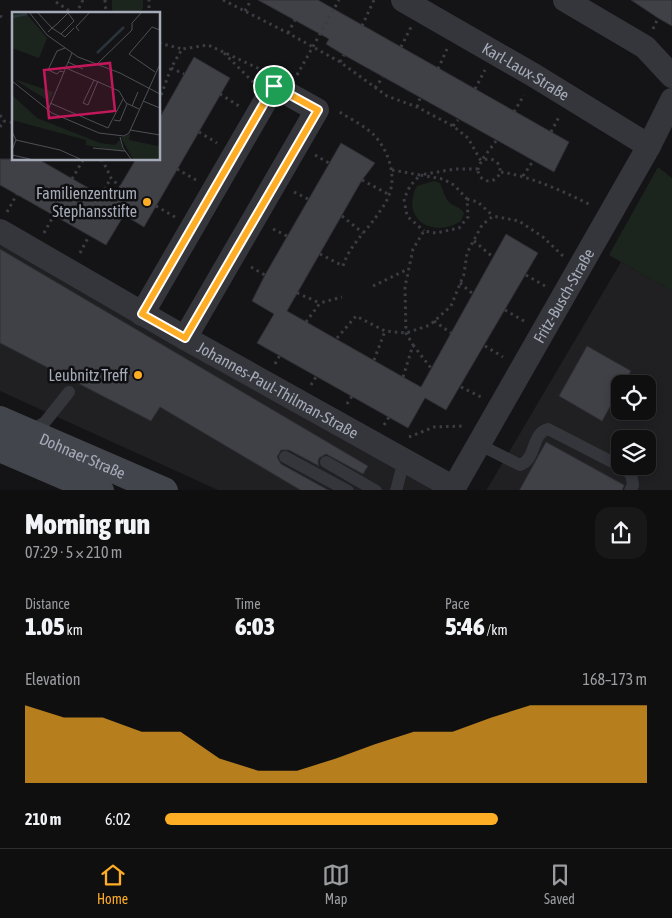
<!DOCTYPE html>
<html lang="en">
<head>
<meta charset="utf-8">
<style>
  :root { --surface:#0f0f10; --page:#181819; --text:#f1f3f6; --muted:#9b9c9f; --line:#2f2f30; --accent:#fead25 }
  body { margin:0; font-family:"Asap Condensed",sans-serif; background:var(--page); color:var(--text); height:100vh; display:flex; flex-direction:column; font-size:19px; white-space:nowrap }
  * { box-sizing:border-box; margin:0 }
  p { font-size:16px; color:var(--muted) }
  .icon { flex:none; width:28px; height:28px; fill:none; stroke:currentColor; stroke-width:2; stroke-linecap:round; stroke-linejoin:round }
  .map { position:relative; height:490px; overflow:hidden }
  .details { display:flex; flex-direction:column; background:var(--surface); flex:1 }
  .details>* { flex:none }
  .controls { position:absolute; left:611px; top:375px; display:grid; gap:10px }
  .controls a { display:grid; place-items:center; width:45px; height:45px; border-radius:10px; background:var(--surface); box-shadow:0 2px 8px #0003,0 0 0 1px var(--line); font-size:25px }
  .pin { position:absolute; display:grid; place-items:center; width:42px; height:42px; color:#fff; margin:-21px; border:2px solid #fff; border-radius:50%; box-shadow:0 1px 5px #0007 }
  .round { display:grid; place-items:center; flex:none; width:52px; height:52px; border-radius:15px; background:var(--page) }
  .summary { display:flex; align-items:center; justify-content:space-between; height:85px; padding:0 25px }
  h1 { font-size:28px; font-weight:800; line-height:38px }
  .stats { display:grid; grid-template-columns:repeat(3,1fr); gap:8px; height:85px; padding:5px 25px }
  .stats div { display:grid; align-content:center }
  .stats b { font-size:25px; font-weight:800 }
  .stats small { font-size:14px; font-weight:400 }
  .stats p { font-size:14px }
  .chart { height:140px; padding:10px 25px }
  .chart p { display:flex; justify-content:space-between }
  .chart svg { width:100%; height:90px; margin-top:5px; fill:var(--accent); opacity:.7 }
  ul { padding:0 25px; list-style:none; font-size:16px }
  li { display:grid; grid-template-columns:80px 60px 1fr; align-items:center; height:38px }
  li i { height:12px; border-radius:6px; background:var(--accent) }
  .dock { display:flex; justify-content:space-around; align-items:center; height:70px; border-top:1px solid var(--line); background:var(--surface); font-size:14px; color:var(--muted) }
  .dock a { display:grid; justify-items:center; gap:2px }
  .dock .selected { color:var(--accent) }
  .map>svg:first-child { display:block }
  .built { fill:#202023; fill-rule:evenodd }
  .green { fill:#1c251d }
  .building { fill:#404147; stroke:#2e2e33 }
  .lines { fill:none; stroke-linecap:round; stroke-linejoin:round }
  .path { stroke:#3b3d43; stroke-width:3; stroke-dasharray:2.5 4; stroke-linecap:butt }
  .lane { stroke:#35363c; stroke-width:12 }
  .street { stroke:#35363c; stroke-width:24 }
  .secondary { stroke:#43454c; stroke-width:28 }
  .route-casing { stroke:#fff; stroke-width:10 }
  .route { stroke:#fead25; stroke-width:6 }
  .poi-dot { fill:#fead25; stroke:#0f0f11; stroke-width:2 }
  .labels { text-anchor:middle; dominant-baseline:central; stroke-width:5; stroke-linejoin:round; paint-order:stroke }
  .street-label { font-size:16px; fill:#a5abb8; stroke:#0f0f11 }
  .poi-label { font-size:16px; fill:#a5abb8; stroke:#0f0f11; text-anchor:end }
  .inset-river { fill:none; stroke:#2a343b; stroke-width:2.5 }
  .inset-road { fill:none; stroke:#4e5057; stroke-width:1 }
  .view { fill:#c2185b; fill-opacity:0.15; stroke:#c2185b; stroke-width:2.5 }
  .inset-edge { fill:none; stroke:#a5abb8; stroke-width:2.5 }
</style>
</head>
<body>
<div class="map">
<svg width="672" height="491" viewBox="0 0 672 491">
  <rect width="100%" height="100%" fill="#141416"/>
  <path class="built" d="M0,231L452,490H218L0,391Z
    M621,262L672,291V490L486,491ZM620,384H648V411H620ZM620,439H648V466H620Z"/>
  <path class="green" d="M112,0H143V8L140,14H114L112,9Z
    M658,167L672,178V291L609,255Z
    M434,181L440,183C443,189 444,198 450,203C455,207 460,207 464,213L461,221C431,240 400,217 417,186Z"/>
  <path class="building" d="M258,0H318L569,142L554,172L344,55L326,44L329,39Z
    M631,0H672V26L658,18Z
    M194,57L230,78L144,227L124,215L106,245L0,185V159H38L111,201L136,159H159V119Z
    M341,143L375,163L362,180L287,311L403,377L421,387L506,234L538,253L446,410L425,398L408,428L257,343L274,314L252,301L265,275Z
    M0,249L368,466L363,474L326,454L319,458L318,462L319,466L289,450H281L277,457L281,464L330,491H302L160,407L151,421L0,343Z
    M587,346L631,371L623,384H620V389L602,421L559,396Z
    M546,442L624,485L622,491H519Z"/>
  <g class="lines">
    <path class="path" d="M105,0V5L107,14
      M223,0L288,33L340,62L387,96L417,107L453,126L468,138L481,161L496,141
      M56,2L74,14
      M245,11L251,0
      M76,14L83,0
      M147,14L149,9V0
      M0,16L2,17
      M362,26L374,0
      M653,29L658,18
      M288,33L295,20
      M159,43L182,49
      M401,47L411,27
      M224,53L253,82
      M340,62L344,55
      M171,68L184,74
      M438,69L447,49
      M297,75L339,0
      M12,77L14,78
      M375,88L383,77
      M475,89L485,70
      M220,94L239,106
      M159,101L171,68L182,49L208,45L262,70
      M417,107L420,98
      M159,111L163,113
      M514,112L524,95
      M0,115L4,121L14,123
      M453,126L458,120
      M0,127L4,121
      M199,132L217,143
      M551,132L560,115
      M315,155L329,163
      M478 170a11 11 0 1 1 22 0a11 11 0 1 1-22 0Z
      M80,159L102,160L108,159
      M102,159L111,178L120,187
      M177,169L196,180
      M392,170L420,175L455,169H477
      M501,172C533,177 562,191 591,205
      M523,176L533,161
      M72,179L83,160
      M362,180L390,195
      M294,192L308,199
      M101,195L111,178
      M467,199L478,202L493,216
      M156,206L175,217
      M7,212L17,194
      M342,216L363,233
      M273,229L287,236
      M44,233L54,215
      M474,241L494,258
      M80,253L89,236
      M320,254L343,266C348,249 362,235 373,221C378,214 386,204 389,195C397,175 388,149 373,134C363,125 349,118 338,111
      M251,267L265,275
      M526,275L545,286
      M460,283L473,294
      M373,286L408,269
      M297,293L320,303
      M505,310L524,321
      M434,321L451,333
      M306,322L320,303L342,297
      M337,338L356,316L385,331L406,333L430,325L451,306L464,274L467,253L482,225L493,216L519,221L543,237L563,256
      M413,345L431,368
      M485,346L503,357
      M374,360L385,331
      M275,364L280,355
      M403,377L413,345L406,333L405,287L413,249L424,231L436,233L459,228L468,217L467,199L454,185L443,179L420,175L410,186L404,199L407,216L424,231
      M311,385L316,377
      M461,387L483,398
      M347,404L352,396
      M384,425L389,417
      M409,437L434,427L465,426"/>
    <path class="lane" d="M29,432L45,422L69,392
      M478,444L520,465C537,459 531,433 548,429L618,465L631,474L633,485L630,491
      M285,457L348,491
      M326,462L376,491
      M396,491L404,460"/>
    <g class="street">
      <path id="s1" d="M403,0L535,76L649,146"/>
      <path d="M565,0L645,47L672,76"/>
      <path id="s2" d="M0,231L185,338L454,488"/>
      <path d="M142,314L274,86L317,110L185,338"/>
      <path id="s3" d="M452,491L649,146L672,100"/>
    </g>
    <g class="secondary">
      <path id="s4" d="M0,420L164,491"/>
      <path d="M0,448L100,491"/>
    </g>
  </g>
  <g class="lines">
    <g class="route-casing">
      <path id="route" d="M274,86L318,110L185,338L142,314Z"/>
    </g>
    <use href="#route" class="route"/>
  </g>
  <g class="poi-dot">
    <circle cx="147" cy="202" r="5"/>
    <circle cx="138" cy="375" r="5"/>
  </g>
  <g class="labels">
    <g class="street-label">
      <text stroke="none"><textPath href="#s1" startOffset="142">Karl-Laux-Straße</textPath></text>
      <text stroke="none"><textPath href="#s3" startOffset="225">Fritz-Busch-Straße</textPath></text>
      <text stroke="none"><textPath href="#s2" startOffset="320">Johannes-Paul-Thilman-Straße</textPath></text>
      <text stroke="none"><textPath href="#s4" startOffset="90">Dohnaer Straße</textPath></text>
    </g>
    <g class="poi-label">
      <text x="137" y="193">Familienzentrum<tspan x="137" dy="18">Stephansstifte</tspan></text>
      <text x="128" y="375">Leubnitz Treff</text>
    </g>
  </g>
  <g transform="translate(12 12)">
    <rect width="148" height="148" fill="#141416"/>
    <path d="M3,0H13L35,26L27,46L0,36V4ZM2,67L41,80L37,89L16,76ZM0,83L25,106L88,131L103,133L108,128L111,140L74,133V128L0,108ZM118,122L117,128L146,134L147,130V147H121L109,126Z" fill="#1c251d"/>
    <path class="inset-river" d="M0,5L15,2M85,41L112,15"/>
    <path class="inset-road" d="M17,0L35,23L66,45L108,61L148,82M25,0L40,16L45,12M45,12L57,0M67,19L64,15L78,0M36,20L40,16L49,22L62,9L56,1M49,22L53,25L62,16M56,50L71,57M86,51L120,18V11L130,0M54,56L107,79L114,91L127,97M52,60L48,59L45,62L36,58L45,39L53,36M143,60L117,42L140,15L148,18M82,68L71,91L76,93L86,69M0,69L40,101L87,121L112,124L117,121L148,52M131,89L148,96M38,91L96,116L111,87M120,94L126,80M36,98L60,41M102,108L108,109L115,92M118,118L148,123M0,120L4,128L0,138M108,125L111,136L119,147M4,128L48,138L68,147M81,136L113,139M0,143L18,147"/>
    <path class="view" d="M98,51L103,99L37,106L32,58Z"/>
    <rect width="148" height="148" class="inset-edge"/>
  </g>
</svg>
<div class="controls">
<a><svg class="icon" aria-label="locate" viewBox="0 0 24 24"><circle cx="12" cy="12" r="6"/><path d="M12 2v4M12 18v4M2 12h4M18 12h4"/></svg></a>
<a><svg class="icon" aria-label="layers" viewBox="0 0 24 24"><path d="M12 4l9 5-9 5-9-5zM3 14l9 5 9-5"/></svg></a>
</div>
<div class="pin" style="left:274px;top:86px;background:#1e9e55"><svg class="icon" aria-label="arrive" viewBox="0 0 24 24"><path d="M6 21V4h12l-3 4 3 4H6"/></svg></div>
</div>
<section class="details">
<div class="summary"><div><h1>Morning run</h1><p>07:29 · 5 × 210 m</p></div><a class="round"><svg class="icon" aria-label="share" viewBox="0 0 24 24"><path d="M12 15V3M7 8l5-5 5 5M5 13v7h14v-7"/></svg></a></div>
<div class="stats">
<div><p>Distance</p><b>1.05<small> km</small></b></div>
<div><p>Time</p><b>6:03</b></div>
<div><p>Pace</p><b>5:46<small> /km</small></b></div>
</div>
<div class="chart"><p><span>Elevation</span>168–173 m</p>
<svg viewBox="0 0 160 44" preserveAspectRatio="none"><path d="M0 44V6L10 12L20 12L30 19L40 19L50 32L60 38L70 38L80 32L90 25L100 19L110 19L120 12L130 6L140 6L150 6L160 6V44z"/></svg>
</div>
<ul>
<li><b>210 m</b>6:02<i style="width:69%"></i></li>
</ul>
</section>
<nav class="dock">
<a class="selected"><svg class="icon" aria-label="home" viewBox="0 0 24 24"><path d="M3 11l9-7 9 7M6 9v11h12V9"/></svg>Home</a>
<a><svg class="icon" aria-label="map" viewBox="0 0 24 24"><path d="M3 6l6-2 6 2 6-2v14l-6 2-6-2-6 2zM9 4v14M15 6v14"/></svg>Map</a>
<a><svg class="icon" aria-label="saved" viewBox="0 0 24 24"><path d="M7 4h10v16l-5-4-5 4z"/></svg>Saved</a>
</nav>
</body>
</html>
